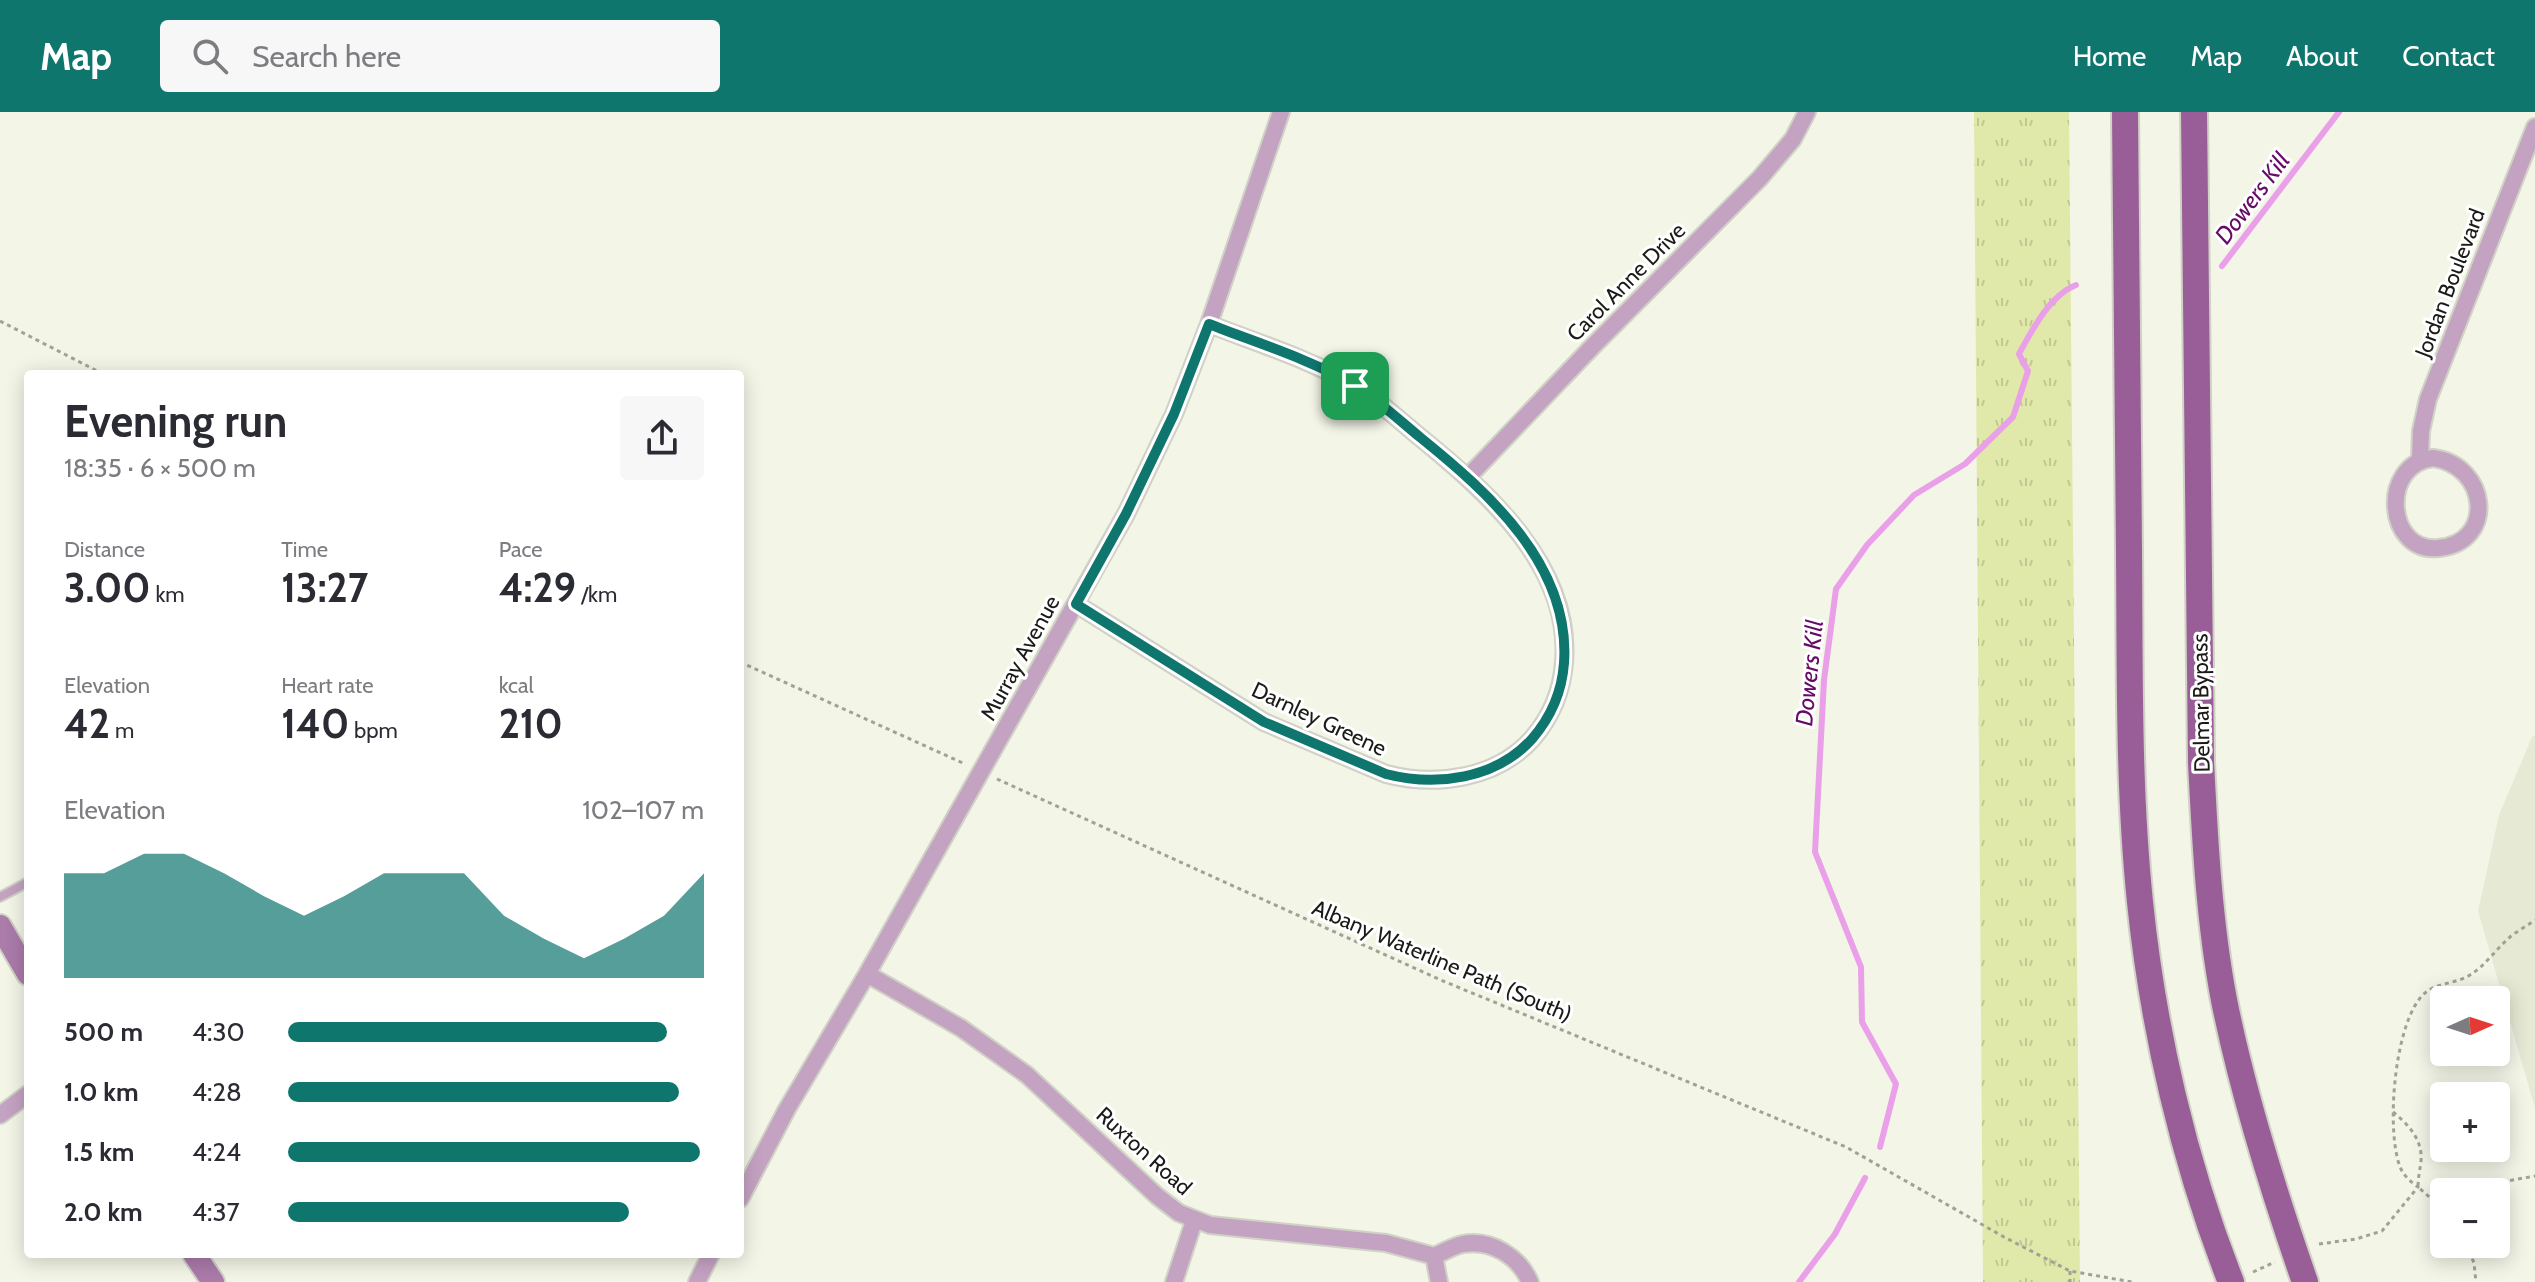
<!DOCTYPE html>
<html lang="en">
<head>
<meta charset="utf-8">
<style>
  :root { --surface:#fff; --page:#f7f7f7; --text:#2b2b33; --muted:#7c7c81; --accent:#0f766e }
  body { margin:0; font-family:Cabin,sans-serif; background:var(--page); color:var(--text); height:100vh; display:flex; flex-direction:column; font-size:30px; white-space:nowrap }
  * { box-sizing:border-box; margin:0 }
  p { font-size:26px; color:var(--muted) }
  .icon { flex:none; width:44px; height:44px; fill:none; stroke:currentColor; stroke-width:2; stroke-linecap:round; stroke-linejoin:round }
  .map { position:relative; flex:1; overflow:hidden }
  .panel { position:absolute; left:24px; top:258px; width:720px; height:888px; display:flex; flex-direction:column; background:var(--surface); border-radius:8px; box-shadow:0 4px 20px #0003 }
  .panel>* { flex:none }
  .needle { width:52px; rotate:87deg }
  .buttons { position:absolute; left:2430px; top:874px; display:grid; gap:16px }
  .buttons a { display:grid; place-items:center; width:80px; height:80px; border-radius:8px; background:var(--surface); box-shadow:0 4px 20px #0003; font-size:40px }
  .pin { position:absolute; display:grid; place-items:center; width:68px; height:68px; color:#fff; margin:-34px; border-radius:16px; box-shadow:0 4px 12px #0006 }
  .round { display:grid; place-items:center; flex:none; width:84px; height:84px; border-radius:8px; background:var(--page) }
  .summary { display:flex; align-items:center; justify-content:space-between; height:136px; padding:0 40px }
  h1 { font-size:44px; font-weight:700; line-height:60px }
  .stats { display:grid; grid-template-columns:repeat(3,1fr); gap:12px; height:136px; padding:8px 40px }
  .stats div { display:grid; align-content:center }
  .stats b { font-size:40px; font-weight:700 }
  .stats small { font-size:22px; font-weight:400 }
  .stats p { font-size:22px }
  .chart { height:224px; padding:16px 40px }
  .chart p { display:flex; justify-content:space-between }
  .chart svg { width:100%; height:144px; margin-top:8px; fill:var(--accent); opacity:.7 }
  ul { padding:0 40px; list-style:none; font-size:26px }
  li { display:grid; grid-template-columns:128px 96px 1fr; align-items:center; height:60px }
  li i { height:20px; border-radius:10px; background:var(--accent) }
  header { display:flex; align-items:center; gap:48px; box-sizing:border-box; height:112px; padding:0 40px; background:var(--accent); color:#fff }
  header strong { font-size:38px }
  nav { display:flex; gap:44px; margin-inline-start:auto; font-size:28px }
  .search { width:560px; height:72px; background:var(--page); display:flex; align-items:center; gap:20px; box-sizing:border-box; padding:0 28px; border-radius:8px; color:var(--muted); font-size:30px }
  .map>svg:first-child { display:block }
  .built { fill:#e6e9d4 }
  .grass { fill:url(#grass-tufts) }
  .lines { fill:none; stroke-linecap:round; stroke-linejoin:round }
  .stream { stroke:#eaa0e8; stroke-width:6 }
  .lane-casing { stroke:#d0d2c6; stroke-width:12 }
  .street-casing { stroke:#d0d2c6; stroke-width:20 }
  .secondary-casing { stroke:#d0d2c6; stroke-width:26 }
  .primary-casing { stroke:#d0d2c6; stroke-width:30 }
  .path { stroke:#a0a297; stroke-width:3; stroke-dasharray:4 4; stroke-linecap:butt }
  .lane { stroke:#c4a3c2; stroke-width:8 }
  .street { stroke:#c4a3c2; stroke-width:16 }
  .secondary { stroke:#ab7baa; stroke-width:22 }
  .primary { stroke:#995e97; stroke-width:26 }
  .route-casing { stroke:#fff; stroke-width:16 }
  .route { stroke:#0f766e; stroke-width:10 }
  .labels { text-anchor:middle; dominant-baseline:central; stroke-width:6; stroke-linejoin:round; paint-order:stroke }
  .street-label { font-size:22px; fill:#1a1b16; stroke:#fff }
  .water-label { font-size:24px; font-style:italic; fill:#660967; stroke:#fff }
</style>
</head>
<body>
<header>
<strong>Map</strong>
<div class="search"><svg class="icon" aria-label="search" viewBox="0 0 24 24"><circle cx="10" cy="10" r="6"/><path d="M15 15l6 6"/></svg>Search here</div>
<nav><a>Home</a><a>Map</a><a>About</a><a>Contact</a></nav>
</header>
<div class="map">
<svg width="2535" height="1170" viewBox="0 0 2535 1170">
  <defs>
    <pattern id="grass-tufts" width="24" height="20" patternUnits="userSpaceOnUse" patternTransform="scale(2)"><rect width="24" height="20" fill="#e1e9aa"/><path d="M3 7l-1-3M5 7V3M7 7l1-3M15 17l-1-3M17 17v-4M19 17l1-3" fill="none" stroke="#c0c792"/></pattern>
  </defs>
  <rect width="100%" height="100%" fill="#f3f5e7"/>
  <path class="built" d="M2535,623V996L2478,799L2499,703L2532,625Z"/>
  <path class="grass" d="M1974,0H2069L2080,1170H1983Z"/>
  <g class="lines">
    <path class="stream" d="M2222,154L2339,0
      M1880,1035L1896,972L1862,910L1861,855L1815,740L1824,568L1836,477L1867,433L1914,383L1965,352L2013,305L2028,259L2019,242C2032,218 2050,183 2076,173
      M1799,1170L1835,1122L1865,1066"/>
    <g class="lane-casing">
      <path id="lane" d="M0,785L28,770"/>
    </g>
    <g class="street-casing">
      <path id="street" d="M2433,346C2488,353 2497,430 2439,436C2386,442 2379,352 2433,346Z
        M2420,348L2421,319L2428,287L2535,15
        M1468,365L1592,235L1760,66L1793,27L1807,0
        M1076,492L1264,610L1386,662C1436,675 1496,667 1532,627C1551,605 1562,579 1564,550C1572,455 1488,381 1421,326C1399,308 1378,288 1354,273C1309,247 1257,231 1209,212
        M867,862L961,916L1027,963L1157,1084L1179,1101L1210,1113L1386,1131L1434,1144
        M0,1003L28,982
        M740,1087L787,997L867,862L1126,402L1174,302L1209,212L1281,0
        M697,1170L711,1142
        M1174,1170L1194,1109
        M1439,1170L1434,1144C1444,1140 1453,1134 1463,1132C1492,1127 1519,1145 1530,1170"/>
    </g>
    <g class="secondary-casing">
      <path id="secondary" d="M0,814L28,862
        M194,1142L213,1170"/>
    </g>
    <g class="primary-casing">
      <path id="primary" d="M2125,0C2126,147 2127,294 2129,440C2130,557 2128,674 2140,790C2153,917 2184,1051 2231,1170
        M2194,0L2201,650C2205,729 2209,809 2224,888C2243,983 2273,1078 2305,1170"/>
    </g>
    <path class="path" d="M0,209L103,262
      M740,550L965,652
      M997,667L1443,869L1846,1035L2004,1125L2070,1159L2132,1170
      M2393,1000C2408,1012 2423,1028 2421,1049C2420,1058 2418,1066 2418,1075L2444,1098
      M2464,1080L2473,1075L2535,1064
      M2319,1132L2356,1127L2382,1119L2418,1075C2411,1070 2405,1065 2401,1057C2385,1022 2394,907 2425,881C2438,870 2456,872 2470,863C2485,854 2496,837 2510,825C2517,819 2527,814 2535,808
      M2466,1132L2474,1151L2476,1170
      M2070,1159V1170
      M2253,1160L2275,1150"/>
    <use href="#lane" class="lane"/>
    <use href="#street" class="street"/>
    <use href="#secondary" class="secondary"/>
    <use href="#primary" class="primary"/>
  </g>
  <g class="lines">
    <g class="route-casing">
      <path id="route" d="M1209,212C1257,231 1310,247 1354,273C1378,288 1399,308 1421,326C1489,381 1571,454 1564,551C1562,579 1551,605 1532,627C1496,667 1436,675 1386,662L1264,610L1076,492L1126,402L1174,302Z"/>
    </g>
    <use href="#route" class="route"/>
  </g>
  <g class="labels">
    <g class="street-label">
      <text transform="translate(1626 170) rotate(-45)">Carol Anne Drive</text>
      <text transform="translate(2450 171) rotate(-69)">Jordan Boulevard</text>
      <text transform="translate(1020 546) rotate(-61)">Murray Avenue</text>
      <text transform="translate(2201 591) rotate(-91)">Delmar Bypass</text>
      <text transform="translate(1319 607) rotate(25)">Darnley Greene</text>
      <text transform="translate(1442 849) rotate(23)">Albany Waterline Path (South)</text>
      <text transform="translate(1144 1039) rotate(42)">Ruxton Road</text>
    </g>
    <g class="water-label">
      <text transform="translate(2252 86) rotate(-53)">Dowers Kill</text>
      <text transform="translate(1809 561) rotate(-84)">Dowers Kill</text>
    </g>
  </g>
</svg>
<div class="buttons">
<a><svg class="needle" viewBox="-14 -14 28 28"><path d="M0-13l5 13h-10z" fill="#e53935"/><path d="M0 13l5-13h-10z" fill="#7c7c81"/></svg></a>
<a>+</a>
<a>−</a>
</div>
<div class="pin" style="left:1355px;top:274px;background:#1e9e55"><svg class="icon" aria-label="arrive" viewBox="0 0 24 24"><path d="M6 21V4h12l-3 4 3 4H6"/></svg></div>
<section class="panel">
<div class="summary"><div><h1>Evening run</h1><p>18:35 · 6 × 500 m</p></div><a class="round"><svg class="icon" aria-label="share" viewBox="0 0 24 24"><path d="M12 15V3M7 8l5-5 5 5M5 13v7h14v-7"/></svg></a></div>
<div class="stats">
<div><p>Distance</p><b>3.00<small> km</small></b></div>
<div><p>Time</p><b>13:27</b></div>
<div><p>Pace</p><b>4:29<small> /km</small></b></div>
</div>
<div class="stats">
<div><p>Elevation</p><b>42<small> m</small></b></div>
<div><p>Heart rate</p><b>140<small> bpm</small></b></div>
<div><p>kcal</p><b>210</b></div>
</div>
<div class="chart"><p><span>Elevation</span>102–107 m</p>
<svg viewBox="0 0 160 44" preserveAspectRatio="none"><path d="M0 44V12L10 12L20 6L30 6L40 12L50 19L60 25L70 19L80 12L90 12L100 12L110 25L120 32L130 38L140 32L150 25L160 12V44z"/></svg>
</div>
<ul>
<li><b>500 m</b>4:30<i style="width:91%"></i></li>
<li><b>1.0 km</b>4:28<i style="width:94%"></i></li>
<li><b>1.5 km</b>4:24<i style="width:99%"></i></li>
<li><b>2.0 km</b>4:37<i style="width:82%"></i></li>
</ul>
</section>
</div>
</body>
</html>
